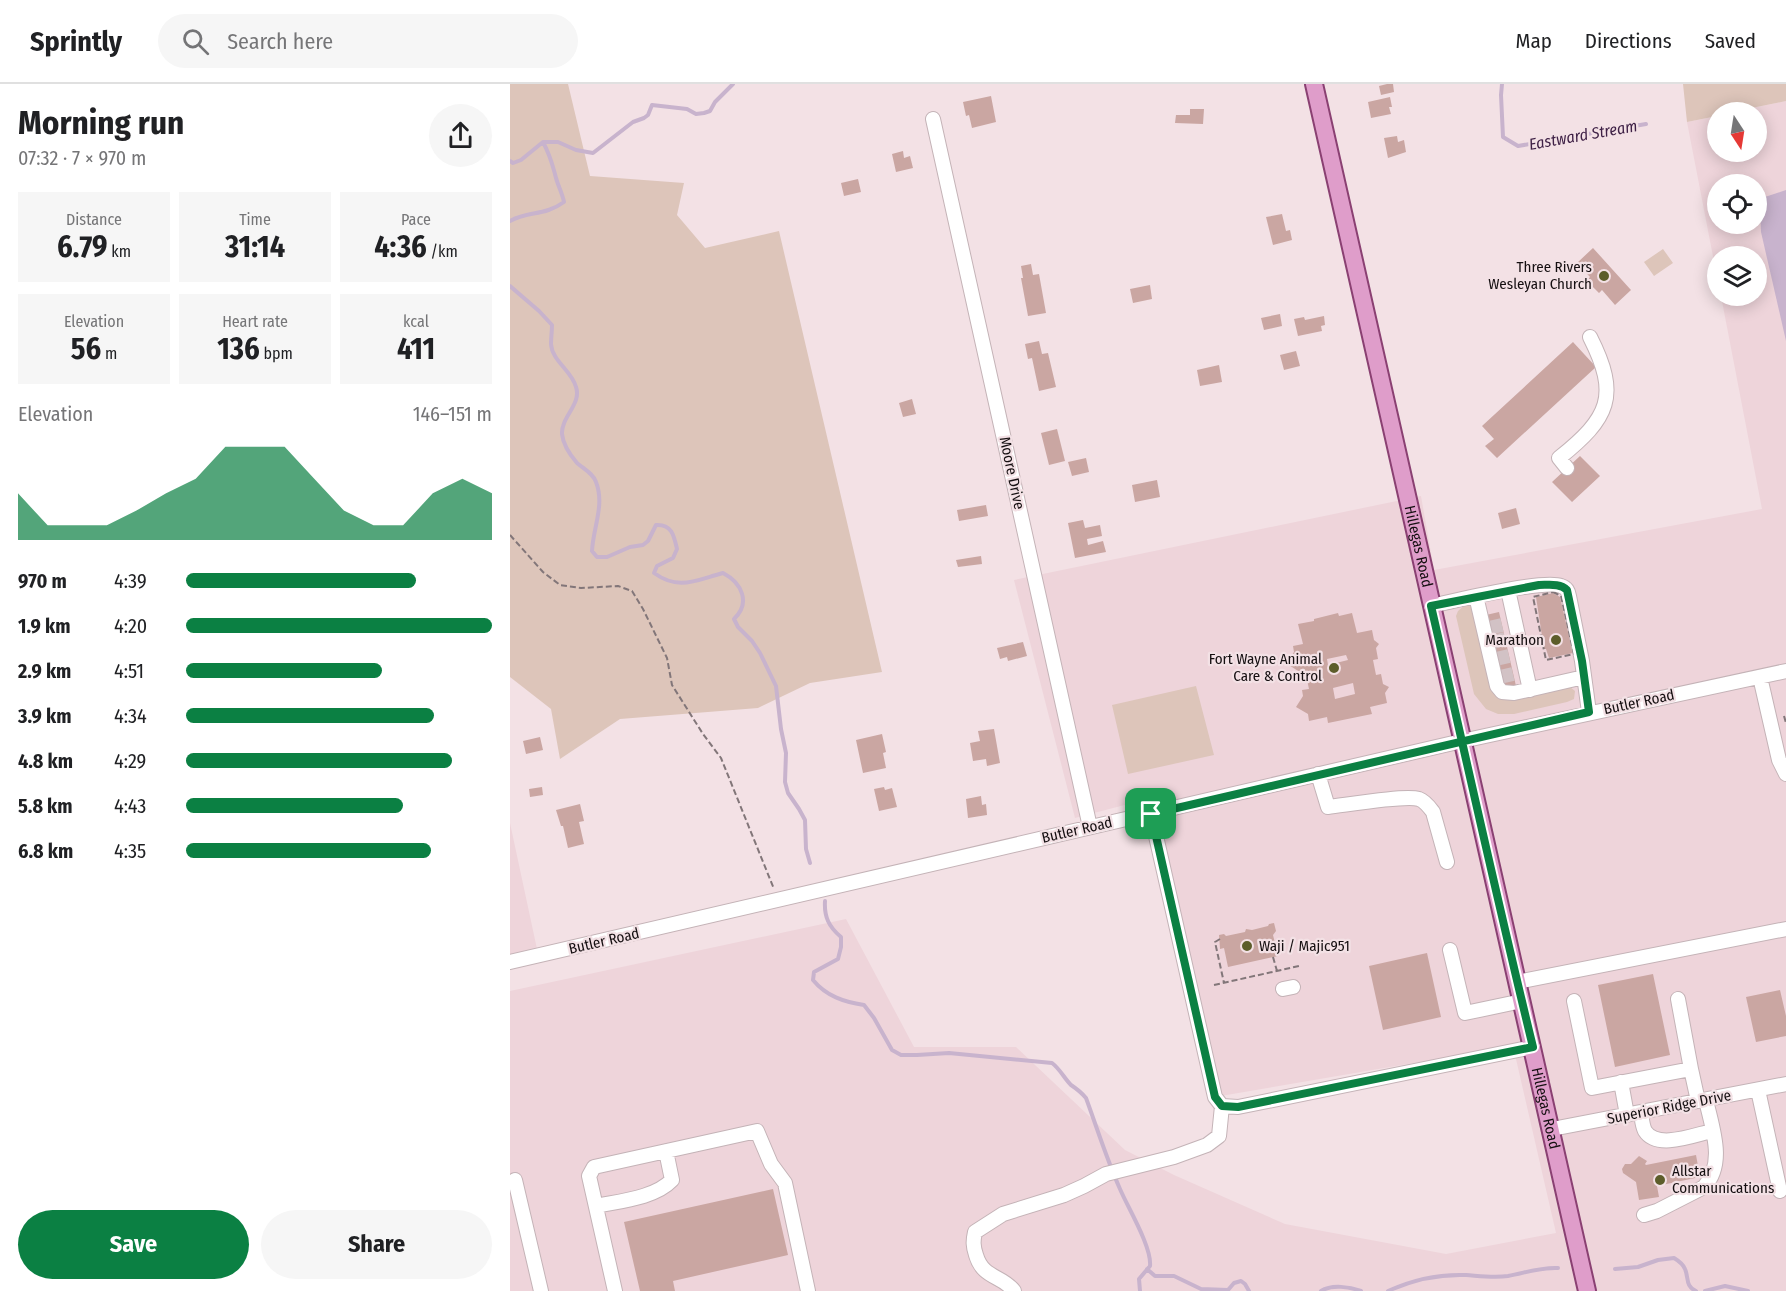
<!DOCTYPE html>
<html lang="en">
<head>
<meta charset="utf-8">
<style>
  :root { --surface:#fff; --page:#f6f6f6; --text:#202124; --muted:#757577; --line:#e0e0e0; --accent:#0b8043 }
  body { margin:0; font-family:"Fira Sans Condensed",sans-serif; background:var(--page); color:var(--text); height:100vh; display:flex; flex-direction:column; font-size:22px; white-space:nowrap }
  * { box-sizing:border-box; margin:0 }
  p { font-size:20px; color:var(--muted) }
  .icon { flex:none; width:33px; height:33px; fill:none; stroke:currentColor; stroke-width:2; stroke-linecap:round; stroke-linejoin:round }
  .map { position:relative; flex:1; overflow:hidden }
  .side { display:flex; flex-direction:column; background:var(--surface); width:510px }
  .side>* { flex:none }
  .needle { width:39px; rotate:168deg }
  .fabs { position:absolute; left:1197px; top:18px; display:grid; gap:12px }
  .fabs a { display:grid; place-items:center; width:60px; height:60px; border-radius:50%; background:var(--surface); box-shadow:0 3px 15px #0003; font-size:30px }
  .pin { position:absolute; display:grid; place-items:center; width:51px; height:51px; color:#fff; margin:-26px; border-radius:12px; box-shadow:0 3px 9px #0006 }
  .round { display:grid; place-items:center; flex:none; width:63px; height:63px; border-radius:32px; background:var(--page) }
  .overview { display:flex; align-items:center; justify-content:space-between; height:102px; padding:0 18px }
  h1 { font-size:33px; font-weight:700; line-height:45px }
  .stats { display:grid; grid-template-columns:repeat(3,1fr); gap:9px; height:102px; padding:6px 18px }
  .stats div { display:grid; align-content:center; border-radius:0px; background:var(--page); text-align:center }
  .stats b { font-size:30px; font-weight:700 }
  .stats small { font-size:16px; font-weight:400 }
  .stats p { font-size:16px }
  .chart { height:168px; padding:12px 18px }
  .chart p { display:flex; justify-content:space-between }
  .chart svg { width:100%; height:108px; margin-top:6px; fill:var(--accent); opacity:.7 }
  .cta { display:flex; gap:12px; margin-top:auto; padding:12px 18px }
  .cta a { flex:1; height:69px; border-radius:36px; background:var(--accent); color:#fff; font-size:24px; font-weight:700; line-height:69px; text-align:center }
  .cta a+a { background:var(--page); color:var(--text) }
  ul { padding:0 18px; list-style:none; font-size:20px }
  li { display:grid; grid-template-columns:96px 72px 1fr; align-items:center; height:45px }
  li i { height:15px; border-radius:8px; background:var(--accent) }
  header { display:flex; align-items:center; gap:36px; box-sizing:border-box; height:84px; padding:0 30px; background:var(--surface); border-bottom:2px solid var(--line) }
  header strong { font-size:28px }
  nav { display:flex; gap:33px; margin-inline-start:auto; font-size:21px }
  .search { width:420px; height:54px; background:var(--page); display:flex; align-items:center; gap:15px; box-sizing:border-box; padding:0 21px; border-radius:33px; color:var(--muted); font-size:22px }
  main { display:flex; flex:1; min-height:0 }
  .map>svg:first-child { display:block }
  .built { fill:#eed4da; fill-rule:evenodd }
  .green { fill:#ddc5ba }
  .water { fill:#c8b3cd }
  .lines { fill:none; stroke-linecap:round; stroke-linejoin:round }
  .stream { stroke:#c8b3cd; stroke-width:4 }
  .building { fill:#caa6a2; fill-rule:evenodd }
  .minor-tunnel { stroke:#d2c2c5; stroke-width:14; stroke-dasharray:14 7; stroke-linecap:butt }
  .minor-casing { stroke:#c4b3b7; stroke-width:16 }
  .major-casing { stroke:#8a4072; stroke-width:20 }
  .path { stroke:#827679; stroke-width:2; stroke-dasharray:6 3; stroke-linecap:butt }
  .minor { stroke:#fff; stroke-width:14 }
  .major { stroke:#df9dca; stroke-width:16 }
  .route-casing { stroke:#fff; stroke-width:12 }
  .route { stroke:#0b8043; stroke-width:8 }
  .poi-dot { fill:#5c5d2a; stroke:#f3e1e5; stroke-width:2 }
  .labels { text-anchor:middle; dominant-baseline:central; stroke-width:4.5; stroke-linejoin:round; paint-order:stroke }
  .poi-label { font-size:15px; fill:#150f11; stroke:#f3e1e5; text-anchor:end }
  .street-label { font-size:15px; fill:#150f11; stroke:#f3e1e5 }
  .water-label { font-size:16px; font-style:italic; fill:#3f2146; stroke:#f3e1e5 }
</style>
</head>
<body>
<header>
<strong>Sprintly</strong>
<div class="search"><svg class="icon" aria-label="search" viewBox="0 0 24 24"><circle cx="10" cy="10" r="6"/><path d="M15 15l6 6"/></svg>Search here</div>
<nav><a>Map</a><a>Directions</a><a>Saved</a></nav>
</header>
<main>
<section class="side">
<div class="overview"><div><h1>Morning run</h1><p>07:32 · 7 × 970 m</p></div><a class="round"><svg class="icon" aria-label="share" viewBox="0 0 24 24"><path d="M12 15V3M7 8l5-5 5 5M5 13v7h14v-7"/></svg></a></div>
<div class="stats">
<div><p>Distance</p><b>6.79<small> km</small></b></div>
<div><p>Time</p><b>31:14</b></div>
<div><p>Pace</p><b>4:36<small> /km</small></b></div>
</div>
<div class="stats">
<div><p>Elevation</p><b>56<small> m</small></b></div>
<div><p>Heart rate</p><b>136<small> bpm</small></b></div>
<div><p>kcal</p><b>411</b></div>
</div>
<div class="chart"><p><span>Elevation</span>146–151 m</p>
<svg viewBox="0 0 160 44" preserveAspectRatio="none"><path d="M0 44V25L10 38L20 38L30 38L40 32L50 25L60 19L70 6L80 6L90 6L100 19L110 32L120 38L130 38L140 25L150 19L160 25V44z"/></svg>
</div>
<ul>
<li><b>970 m</b>4:39<i style="width:75%"></i></li>
<li><b>1.9 km</b>4:20<i style="width:100%"></i></li>
<li><b>2.9 km</b>4:51<i style="width:64%"></i></li>
<li><b>3.9 km</b>4:34<i style="width:81%"></i></li>
<li><b>4.8 km</b>4:29<i style="width:87%"></i></li>
<li><b>5.8 km</b>4:43<i style="width:71%"></i></li>
<li><b>6.8 km</b>4:35<i style="width:80%"></i></li>
</ul>
<div class="cta"><a>Save</a><a>Share</a></div>
</section>
<div class="map">
<svg width="1276" height="1207" viewBox="0 0 1276 1207">
  <rect width="100%" height="100%" fill="#f3e1e5"/>
  <path class="built" d="M1276,17V1207H0V907L336,835L404,963H506L615,1066L664,1091L775,1140L936,1170L1046,1149L1003,962L705,1013L645,713L565,734L504,496L911,412L924,486L1252,425L1211,212H1246V172H1208L1207,193L1177,38L1207,32L1208,68H1246V28H1222ZM1208,100H1246V140H1208Z
    M0,739L27,865L0,871Z"/>
  <path class="green" d="M0,0H58L80,92L174,99L167,131L195,164L269,147L372,588L300,599L248,624L110,635L50,675L41,625L0,593Z
    M1173,0H1276V17L1222,28H1208L1207,32L1177,38Z
    M1153,165L1163,179L1144,192L1134,178Z
    M956,520L960,521L962,525L981,603H1060L1065,607L1064,615L1057,618L1004,630H988L976,625L964,610L946,532L948,527Z
    M686,602L704,671L618,690L602,621Z"/>
  <path class="water" d="M1276,106V257L1251,148L1250,123L1255,113Z"/>
  <g class="lines">
    <path class="stream" d="M992,0L991,11L993,53L1008,62L1136,40
      M0,77L3,79L11,76L33,58H48L66,66L83,69L123,38L134,34L138,31L142,21L177,25L186,30L194,29L200,27L205,18L223,0
      M0,137C18,127 35,132 54,118C52,108 47,100 45,90C41,76 40,71 33,58
      M0,202L29,227L42,241C42,247 41,254 41,260C42,277 62,287 66,303C72,320 51,333 52,350C53,360 61,372 67,379C74,385 83,389 86,398C95,421 83,444 82,467L87,473H97L120,463L133,461L138,457L146,441C162,440 164,452 167,465L163,474L147,482L144,489C169,507 186,496 213,489C232,499 241,519 224,535L228,543L242,557L250,569L266,602L271,645L276,669L275,698L278,709L289,725L295,736L296,765L300,779
      M315,817C314,833 319,843 331,853V863L328,875L304,888L303,896C316,912 334,918 354,921L364,934L382,966L391,971H407L439,969L542,979C550,985 554,994 561,1001C567,1005 571,1008 576,1014C587,1044 597,1076 610,1105C618,1124 642,1163 640,1182L629,1195L630,1207
      M637,1185L645,1192H664L691,1205L718,1206L724,1199L731,1197L735,1200L739,1207
      M1105,1185L1128,1183L1148,1176L1164,1174C1169,1177 1173,1180 1175,1185C1179,1194 1175,1202 1186,1207
      M811,1207C822,1200 840,1203 851,1207
      M878,1207C902,1196 929,1190 956,1191C970,1192 984,1194 998,1192C1015,1189 1030,1183 1048,1184
      M1195,1207L1215,1202L1238,1207"/>
  </g>
  <path class="building" d="M877,0H883L884,8L871,11L869,2Z
    M481,12L486,38L462,44L459,31L456,32L453,18Z
    M880,13L882,23H879L881,30L861,34L858,18Z
    M680,25H694L693,40L665,39L666,31H680Z
    M887,52L888,58L894,56L896,68L878,74L874,54Z
    M393,67L394,74L400,72L403,84L386,88L382,70Z
    M348,95L351,108L334,112L331,99Z
    M772,130L776,147L780,146L782,156L763,161L756,133Z
    M1083,164L1121,206L1105,221L1092,206L1089,209L1079,199L1080,198L1077,196L1080,193L1067,179Z
    M521,180L523,191L529,190L536,229L518,232L511,194H513L511,182Z
    M640,201L642,215L623,219L620,205Z
    M770,230L772,242L754,246L751,234Z
    M814,232L815,241L811,242L812,247L788,252L784,235L794,233L795,236Z
    M529,257L532,270L538,269L546,303L529,307L522,274L518,275L515,260Z
    M1063,258L1086,283L987,374L975,362L984,355L972,342Z
    M786,267L790,282L774,286L770,271Z
    M709,281L712,298L690,302L687,286Z
    M402,315L406,330L393,333L389,319Z
    M547,345L555,377L539,381L531,349Z
    M1070,372L1090,392L1062,418L1042,398Z
    M576,374L579,388L562,392L558,378Z
    M647,396L650,413L625,418L622,401Z
    M476,421L478,432L449,437L447,426Z
    M1006,424L1010,440L992,445L988,429Z
    M573,436L575,444L590,441L592,452L577,455L578,461L593,457L596,468L565,474L558,439Z
    M471,472L472,480L448,483L446,476Z
    M1043,509L1050,513L1063,569L1039,574L1036,565H1034L1026,513Z
    M989,528L1006,602L993,605L976,531Z
    M828,529L829,532L842,529L847,549L862,546L864,556L869,560L866,564L868,575L863,576L866,591L871,590L873,600L879,603L875,609L877,619L860,623L862,630L818,639L817,633L799,637L798,630L786,623L793,612L792,606L799,605L796,591L790,593L788,587L776,579L784,568L783,562L793,560L788,540L804,537V535ZM836,571L838,576L818,581L817,575ZM843,599L845,610L825,615L823,604Z
    M513,558L517,572L498,577L497,573L490,575L487,564Z
    M484,645L490,679L477,682L476,675L463,677L460,659L470,657L468,647Z
    M372,650L376,668L373,669L376,684L353,689L346,656Z
    M30,653L33,666L16,670L13,657Z
    M32,703L33,711L20,713L19,705Z
    M374,703L375,706L382,704L387,723L369,727L364,705Z
    M471,712L472,721L476,720L477,731L458,734L456,715Z
    M70,720L74,737L69,738L74,760L58,764L53,742H51L46,726Z
    M764,839L766,847L763,851L768,872L718,883L714,864L710,865L709,851L714,850L716,852L735,848L736,845L742,846L758,842L759,840Z
    M917,869L931,933L873,946L859,882Z
    M1143,890L1160,971L1105,983L1088,901Z
    M1270,906L1276,932V952L1246,958L1236,913Z
    M1186,1071L1190,1093L1147,1102L1149,1113L1129,1116L1126,1098L1113,1089L1112,1085L1115,1080H1121L1129,1072L1137,1077L1135,1080L1136,1081Z
    M263,1105L278,1171L163,1197L165,1207H130L114,1138Z"/>
  <g class="lines">
    <path class="minor-tunnel" d="M979,544L992,541
      M982,558L995,555
      M986,575L999,572
      M990,593L1003,590"/>
    <g class="minor-casing">
      <path id="minor" d="M423,35L580,743
        M1057,384L1049,374C1099,334 1110,312 1080,253
        M998,506L1020,606
        M966,512L987,602L992,608L1004,609L1074,593
        M921,522C944,517 1033,495 1051,502C1057,504 1058,507 1059,512L1072,577L1079,628
        M1250,593L1269,676L1276,690
        M808,690L818,723C836,721 894,711 909,715C915,717 920,724 923,728L937,778
        M641,730L705,1013L712,1022
        M940,866L955,929L1012,917
        M0,878L952,657L1276,587
        M1007,898L1276,845
        M773,905L783,903
        M1064,917L1082,1004L1181,985L1168,915
        M1181,985L1188,1017
        M1111,998L1117,1031
        M1248,1006L1270,1107
        M712,1022L728,1023L1023,963
        M1131,1028C1132,1035 1132,1041 1135,1047C1147,1066 1184,1051 1202,1047
        M1042,1045L1276,1000
        M5,1096L31,1207
        M86,1122C110,1117 145,1114 162,1096L156,1067
        M1134,1131L1147,1127L1194,1103C1216,1079 1202,1044 1196,1016
        M105,1207L79,1092L84,1083L247,1047L261,1080L275,1099L298,1207
        M504,1207C492,1191 473,1195 466,1171C463,1162 463,1157 465,1148L493,1130L554,1111L574,1102L596,1090L664,1073L697,1061L709,1052L712,1022"/>
    </g>
    <g class="major-casing">
      <g id="major">
        <path id="s1" d="M804,0L1077,1207"/>
      </g>
    </g>
    <path class="path" d="M0,451L33,488L50,501L71,504L108,502L122,507L133,525L157,574L162,601L193,650L211,674L264,805
      M1043,508L1051,512L1064,570L1036,576L1023,513Z
      M1274,632L1276,639
      M710,855L705,858L714,899
      M763,873L767,887
      M704,901L789,882"/>
    <use href="#minor" class="minor"/>
    <use href="#major" class="major"/>
  </g>
  <g class="lines">
    <g class="route-casing">
      <path id="route" d="M641,730L705,1013L712,1022L728,1023L1023,963C987,816 955,669 921,522L1029,501C1039,501 1050,499 1057,506L1072,577L1079,628L641,730"/>
    </g>
    <use href="#route" class="route"/>
  </g>
  <g class="poi-dot">
    <circle cx="1094" cy="192" r="6"/>
    <circle cx="1046" cy="556" r="6"/>
    <circle cx="824" cy="584" r="6"/>
    <circle cx="737" cy="862" r="6"/>
    <circle cx="1150" cy="1096" r="6"/>
  </g>
  <g class="labels">
    <g class="poi-label">
      <text x="1082" y="183">Three Rivers<tspan x="1082" dy="17">Wesleyan Church</tspan></text>
      <text x="1034" y="556">Marathon</text>
      <text x="812" y="575">Fort Wayne Animal<tspan x="812" dy="17">Care &amp; Control</tspan></text>
      <text x="749" y="862" text-anchor="start">Waji / Majic951</text>
      <text x="1162" y="1087" text-anchor="start">Allstar<tspan x="1162" dy="17">Communications</tspan></text>
    </g>
    <g class="street-label">
      <text transform="translate(502 389) rotate(78)">Moore Drive</text>
      <text stroke="none"><textPath href="#s1" startOffset="474">Hillegas Road</textPath></text>
      <text transform="translate(1129 618) rotate(-12)">Butler Road</text>
      <text transform="translate(567 746) rotate(-13)">Butler Road</text>
      <text transform="translate(94 857) rotate(-13)">Butler Road</text>
      <text transform="translate(1159 1023) rotate(-11)">Superior Ridge Drive</text>
      <text stroke="none"><textPath href="#s1" startOffset="1050">Hillegas Road</textPath></text>
    </g>
    <g class="water-label">
      <text transform="translate(1073 51) rotate(-10)">Eastward Stream</text>
    </g>
  </g>
</svg>
<div class="fabs">
<a><svg class="needle" viewBox="-14 -14 28 28"><path d="M0-13l5 13h-10z" fill="#e53935"/><path d="M0 13l5-13h-10z" fill="#757577"/></svg></a>
<a><svg class="icon" aria-label="locate" viewBox="0 0 24 24"><circle cx="12" cy="12" r="6"/><path d="M12 2v4M12 18v4M2 12h4M18 12h4"/></svg></a>
<a><svg class="icon" aria-label="layers" viewBox="0 0 24 24"><path d="M12 4l9 5-9 5-9-5zM3 14l9 5 9-5"/></svg></a>
</div>
<div class="pin" style="left:641px;top:730px;background:#1e9e55"><svg class="icon" aria-label="arrive" viewBox="0 0 24 24"><path d="M6 21V4h12l-3 4 3 4H6"/></svg></div>
</div>
</main>
</body>
</html>
